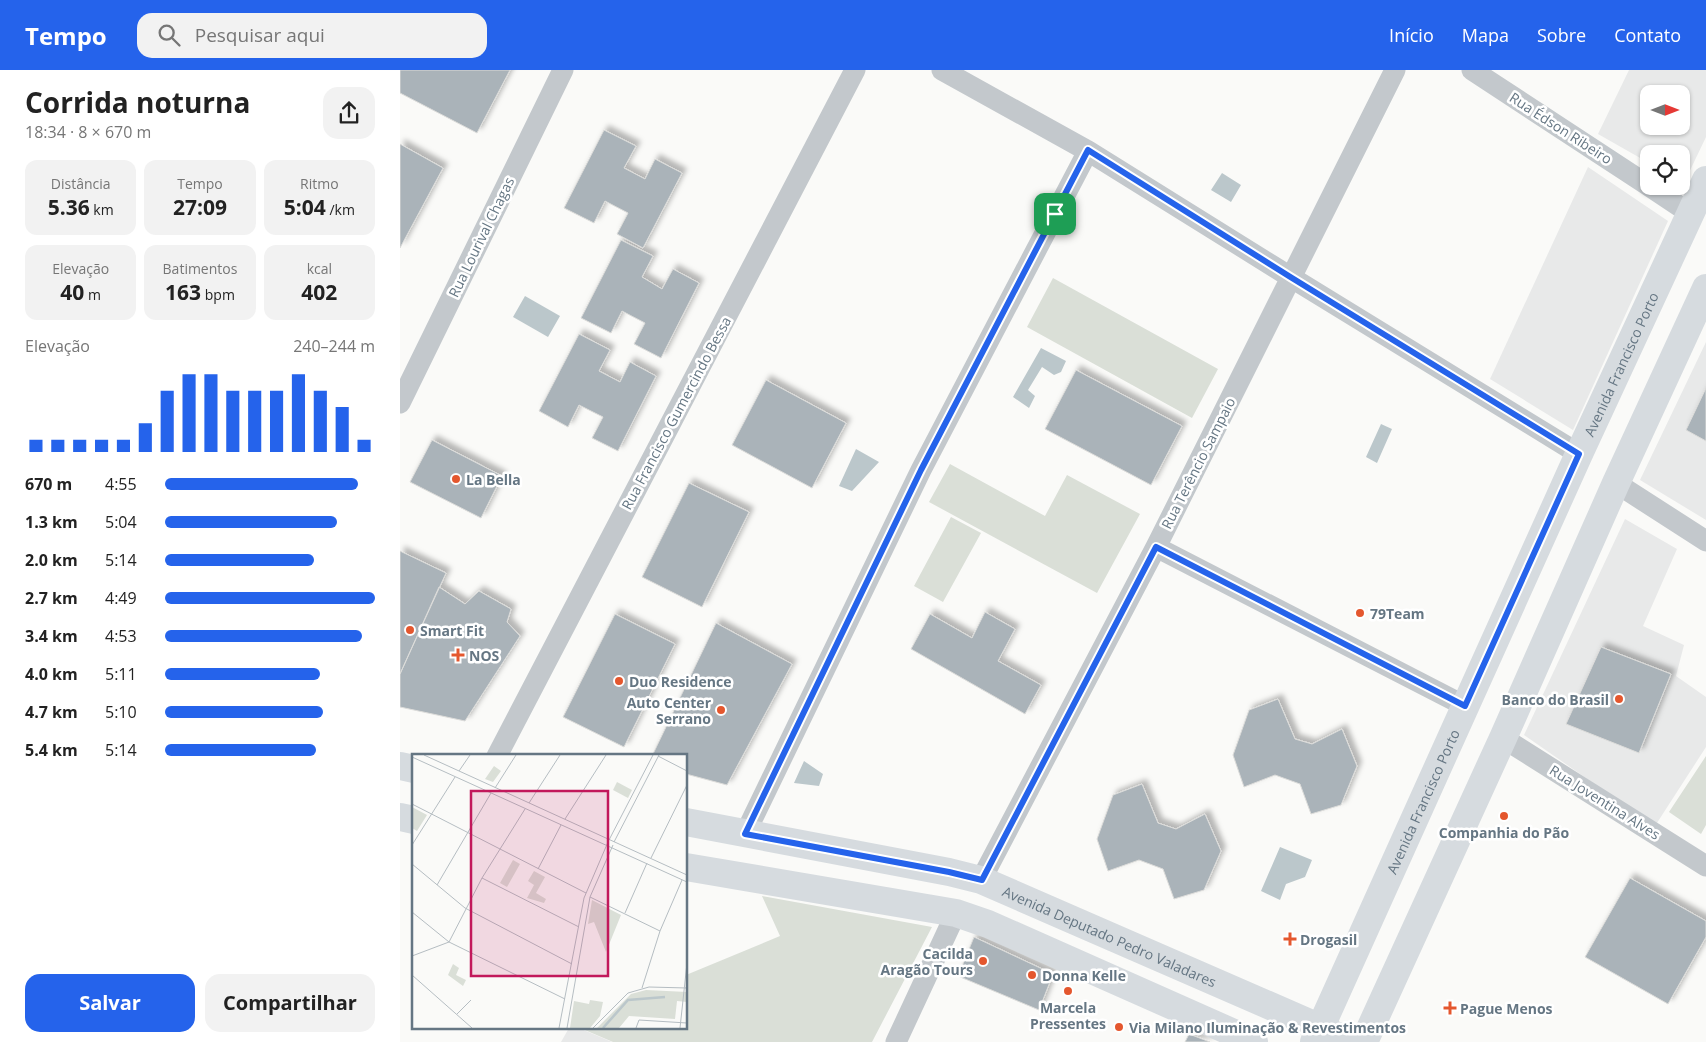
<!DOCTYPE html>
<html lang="pt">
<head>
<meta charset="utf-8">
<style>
  :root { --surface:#fff; --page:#f2f2f2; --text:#222; --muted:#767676; --accent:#2563eb }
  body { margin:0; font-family:"Open Sans",sans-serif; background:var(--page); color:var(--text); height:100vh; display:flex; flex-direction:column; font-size:19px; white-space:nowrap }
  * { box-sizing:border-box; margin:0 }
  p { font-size:16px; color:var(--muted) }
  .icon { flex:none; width:28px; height:28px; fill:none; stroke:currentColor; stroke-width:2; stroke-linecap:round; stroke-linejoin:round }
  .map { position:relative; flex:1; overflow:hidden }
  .details { display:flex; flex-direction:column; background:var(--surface); width:400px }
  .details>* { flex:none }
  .needle { width:32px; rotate:90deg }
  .controls { position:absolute; left:1240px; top:15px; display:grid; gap:10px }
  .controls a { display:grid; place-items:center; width:50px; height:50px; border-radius:10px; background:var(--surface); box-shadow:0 1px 4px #0004; font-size:25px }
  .pin { position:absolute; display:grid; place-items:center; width:42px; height:42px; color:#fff; margin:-21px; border-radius:10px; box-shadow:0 2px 8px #0006 }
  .round { display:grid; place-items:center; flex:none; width:52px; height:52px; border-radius:15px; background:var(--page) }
  .summary { display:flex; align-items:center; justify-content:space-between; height:85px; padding:0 25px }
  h1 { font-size:28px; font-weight:700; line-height:38px }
  .stats { display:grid; grid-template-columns:repeat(3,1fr); gap:8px; height:85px; padding:5px 25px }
  .stats div { display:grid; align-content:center; border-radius:12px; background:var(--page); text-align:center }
  .stats b { font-size:21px; font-weight:700 }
  .stats small { font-size:14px; font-weight:400 }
  .stats p { font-size:14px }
  .chart { height:140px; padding:10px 25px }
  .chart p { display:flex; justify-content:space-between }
  .chart svg { width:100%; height:90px; margin-top:5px; stroke:var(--accent); stroke-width:6 }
  .cta { display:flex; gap:10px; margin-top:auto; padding:10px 25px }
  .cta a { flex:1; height:58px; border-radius:15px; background:var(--accent); color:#fff; font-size:20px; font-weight:700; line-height:58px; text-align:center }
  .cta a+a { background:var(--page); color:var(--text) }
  ul { padding:0 25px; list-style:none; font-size:16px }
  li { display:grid; grid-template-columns:80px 60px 1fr; align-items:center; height:38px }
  li i { height:12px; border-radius:6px; background:var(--accent) }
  header { display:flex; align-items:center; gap:30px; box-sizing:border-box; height:70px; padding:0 25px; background:var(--accent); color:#fff }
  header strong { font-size:24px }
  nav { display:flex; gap:28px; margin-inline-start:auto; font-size:18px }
  .search { width:350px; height:45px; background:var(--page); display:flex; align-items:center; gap:12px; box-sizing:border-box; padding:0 18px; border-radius:15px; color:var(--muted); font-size:19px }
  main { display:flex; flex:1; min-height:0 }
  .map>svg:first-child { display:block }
  .built { fill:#e8e9e9; fill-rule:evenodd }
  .green { fill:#dadfd7 }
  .water { fill:#bbc7cb }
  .building { fill:#aab3b9; stroke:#dcdcda; filter:url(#shadow) }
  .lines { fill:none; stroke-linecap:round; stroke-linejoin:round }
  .minor { stroke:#c3c8cc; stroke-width:21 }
  .secondary { stroke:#d6dbdf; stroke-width:28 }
  .route-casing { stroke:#fff; stroke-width:10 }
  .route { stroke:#2563eb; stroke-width:6 }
  .poi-dot { fill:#e4572e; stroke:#fff; stroke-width:2 }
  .labels { text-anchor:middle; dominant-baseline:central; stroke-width:5; stroke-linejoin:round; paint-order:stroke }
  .street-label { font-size:14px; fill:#657683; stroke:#fff }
  .poi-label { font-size:14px; font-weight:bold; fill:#657683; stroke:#fff; text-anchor:start }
  .inset-river { fill:none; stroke:#bbc7cb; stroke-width:2.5 }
  .inset-road { fill:none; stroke:#b5bdc2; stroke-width:1 }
  .view { fill:#c2185b; fill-opacity:0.15; stroke:#c2185b; stroke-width:2.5 }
  .inset-edge { fill:none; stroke:#657683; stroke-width:2.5 }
</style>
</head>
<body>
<header>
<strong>Tempo</strong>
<div class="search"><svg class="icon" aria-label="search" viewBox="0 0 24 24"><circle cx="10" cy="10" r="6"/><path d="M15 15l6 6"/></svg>Pesquisar aqui</div>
<nav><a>Início</a><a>Mapa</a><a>Sobre</a><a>Contato</a></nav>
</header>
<main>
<section class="details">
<div class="summary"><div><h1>Corrida noturna</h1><p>18:34 · 8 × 670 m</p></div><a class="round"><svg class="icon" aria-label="share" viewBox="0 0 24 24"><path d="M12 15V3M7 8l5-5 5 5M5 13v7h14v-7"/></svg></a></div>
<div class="stats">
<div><p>Distância</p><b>5.36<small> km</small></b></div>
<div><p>Tempo</p><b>27:09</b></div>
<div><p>Ritmo</p><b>5:04<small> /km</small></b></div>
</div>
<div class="stats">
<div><p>Elevação</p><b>40<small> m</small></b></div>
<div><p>Batimentos</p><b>163<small> bpm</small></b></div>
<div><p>kcal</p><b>402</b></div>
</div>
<div class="chart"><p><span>Elevação</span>240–244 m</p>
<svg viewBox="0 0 160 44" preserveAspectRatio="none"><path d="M5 44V38M15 44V38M25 44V38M35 44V38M45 44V38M55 44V30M65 44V14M75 44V6M85 44V6M95 44V14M105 44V14M115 44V14M125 44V6M135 44V14M145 44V22M155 44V38"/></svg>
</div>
<ul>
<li><b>670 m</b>4:55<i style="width:92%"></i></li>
<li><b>1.3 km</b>5:04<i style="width:82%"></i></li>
<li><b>2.0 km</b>5:14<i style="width:71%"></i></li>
<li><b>2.7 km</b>4:49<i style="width:100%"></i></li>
<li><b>3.4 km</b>4:53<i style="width:94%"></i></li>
<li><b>4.0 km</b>5:11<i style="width:74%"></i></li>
<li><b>4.7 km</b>5:10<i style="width:75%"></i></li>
<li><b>5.4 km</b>5:14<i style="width:72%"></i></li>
</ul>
<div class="cta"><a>Salvar</a><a>Compartilhar</a></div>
</section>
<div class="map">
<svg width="1306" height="972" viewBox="0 0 1306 972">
  <defs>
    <filter id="shadow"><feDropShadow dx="4.5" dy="-4.5" stdDeviation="2.5" flood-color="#0004"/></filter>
  </defs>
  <rect width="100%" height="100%" fill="#fafaf8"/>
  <path class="built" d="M1229,0H1306V67L1284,113L1281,112V84H1249V93L1198,64ZM1249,24H1281V56H1249Z
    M1188,97L1268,151L1173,360L1090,309Z
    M1306,272V450L1240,410Z
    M1225,449L1277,479L1243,556L1284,575L1276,606L1306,627V677L1255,756L1124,665Z
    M169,958H179L212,972H161Z"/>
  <path class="green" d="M653,208L818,299L792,348L627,257Z
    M550,394L645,446L667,405L740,444L697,523L529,432Z
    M551,447L581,463L543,532L514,516Z
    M1306,686V755L1301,764L1269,742Z
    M362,826L532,857L472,972H213L180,958H286V905L380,866Z"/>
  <path class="water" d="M822,103L841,115L831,132L811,120Z
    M125,226L160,246L148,267L113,247Z
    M641,278L666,291L661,302L654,305L642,297L628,320L635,326L629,338L613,327Z
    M981,354L992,359L977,393L966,387Z
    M456,379L479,392L452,421L439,416Z
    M404,691L423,704L419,716L394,713Z
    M880,777L912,790L905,807L886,814L880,830L861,821Z"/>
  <path class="building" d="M0,0H110L77,63L0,23Z
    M204,60L236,76L224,98L245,109L255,89L282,103L243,178L217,164L228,143L205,131L194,153L164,138Z
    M0,74L43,98L0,178Z
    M221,170L253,186L242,207L262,219L273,199L299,213L261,288L234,274L245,253L222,241L211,263L181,248Z
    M179,264L210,280L199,301L220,312L230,292L256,306L218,381L192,368L203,347L179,335L168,357L139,341Z
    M676,300L782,356L751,415L645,359Z
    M366,310L446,353L412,418L332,375Z
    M1306,318V371L1286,360Z
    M32,370L102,406L81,448L10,412Z
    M289,413L349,442L302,537L242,507Z
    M0,481L46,503L0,604Z
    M39,517L65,534L79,521L111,539L107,552L120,566L65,651L0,637V604Z
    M585,542L615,559L598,591L641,615L625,644L511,579L530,544L572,568Z
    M215,544L275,574L224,677L163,647Z
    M316,553L392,594L327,715L286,704V686H252Z
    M1201,577L1271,604L1239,683L1166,654Z
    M878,629L895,669L912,674L942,659L957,696L941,735L911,744L900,714L875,705L844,717L833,685L849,640Z
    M742,714L758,753L776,759L805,744L821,781L804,820L774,829L763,799L739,790L708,801L697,769L713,725Z
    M1230,808L1306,851V867L1268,934L1185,887Z
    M574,867L653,904L639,940L558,906Z
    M789,964L810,972H785Z"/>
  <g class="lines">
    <path class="minor" d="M542,0L688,81L892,208L1179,384
      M1072,0L1249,116
      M1249,116L1291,144
      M0,333L163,0
      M1216,413L1306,471
      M756,477L1065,636
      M1103,668L1306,796
      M97,686L455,0
      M345,764L521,400L688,81
      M581,810L756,477L995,0
      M496,972L556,843"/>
    <g class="secondary">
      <path d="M0,696L14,699"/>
      <path d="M0,747L14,750"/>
      <path id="s1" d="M286,752L549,802L581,810L921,958L949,972"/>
      <path d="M286,797L556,843L588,854L854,972"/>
      <path id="s2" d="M914,972L1179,384L1306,110"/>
      <path d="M964,972L1103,668L1216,413L1306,218"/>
    </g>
  </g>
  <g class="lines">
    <g class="route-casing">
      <path id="route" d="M688,80L892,208L1179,384L1065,636L756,477L582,810L549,802L345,764L521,400Z"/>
    </g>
    <use href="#route" class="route"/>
  </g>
  <g class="poi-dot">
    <circle cx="56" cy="409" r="5"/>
    <circle cx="960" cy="543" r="5"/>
    <circle cx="10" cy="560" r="5"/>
    <path d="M55.5 577.5h5v5h5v5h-5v5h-5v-5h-5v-5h5z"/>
    <circle cx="219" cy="611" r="5"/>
    <circle cx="1219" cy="629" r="5"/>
    <circle cx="321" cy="640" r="5"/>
    <circle cx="1104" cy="746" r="5"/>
    <path d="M887.5 861.5h5v5h5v5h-5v5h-5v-5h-5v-5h5z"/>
    <circle cx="583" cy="891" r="5"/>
    <circle cx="632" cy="905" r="5"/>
    <circle cx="668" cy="921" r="5"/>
    <path d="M1047.5 930.5h5v5h5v5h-5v5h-5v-5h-5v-5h5z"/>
    <circle cx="719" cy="957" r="5"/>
  </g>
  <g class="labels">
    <g class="street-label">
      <text transform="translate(1161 58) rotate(33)">Rua Édson Ribeiro</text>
      <text transform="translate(81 167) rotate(-64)">Rua Lourival Chagas</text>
      <text stroke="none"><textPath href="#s2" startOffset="744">Avenida Francisco Porto</textPath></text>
      <text transform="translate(276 343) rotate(-62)">Rua Francisco Gumercindo Bessa</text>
      <text transform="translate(798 393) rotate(-63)">Rua Terêncio Sampaio</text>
      <text stroke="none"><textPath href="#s2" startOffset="264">Avenida Francisco Porto</textPath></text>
      <text transform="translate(1205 732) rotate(32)">Rua Joventina Alves</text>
      <text stroke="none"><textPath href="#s1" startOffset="441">Avenida Deputado Pedro Valadares</textPath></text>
    </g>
    <g class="poi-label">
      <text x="66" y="409">La Bella</text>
      <text x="970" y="543">79Team</text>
      <text x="20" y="560">Smart Fit</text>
      <text x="69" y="585">NOS</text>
      <text x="229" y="611">Duo Residence</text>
      <text x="1209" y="629" text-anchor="end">Banco do Brasil</text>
      <text x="311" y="632" text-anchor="end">Auto Center<tspan x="311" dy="16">Serrano</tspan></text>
      <text x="1104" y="762" text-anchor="middle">Companhia do Pão</text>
      <text x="900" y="869">Drogasil</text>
      <text x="573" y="883" text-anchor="end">Cacilda<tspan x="573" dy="16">Aragão Tours</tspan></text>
      <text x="642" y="905">Donna Kelle</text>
      <text x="668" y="937" text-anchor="middle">Marcela<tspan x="668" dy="16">Pressentes</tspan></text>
      <text x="1060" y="938">Pague Menos</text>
      <text x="729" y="957">Via Milano Iluminação &amp; Revestimentos</text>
    </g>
  </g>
  <g transform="translate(12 684)">
    <rect width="275" height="275" fill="#fafaf8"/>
    <path d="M82,12L89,17L81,28L73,25ZM205,28L220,36L216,44L201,36ZM0,53L15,61L5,77L0,74ZM101,106L108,110L95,133L88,129ZM122,117L133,123L124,139L134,145L132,149L115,144L122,131L116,127ZM180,146L209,161L194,198L182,168L176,170ZM41,210L47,214L44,221L54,226L51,232L36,221ZM234,236L275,238V266V248L265,247L263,265L217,262L207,274H185L219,240ZM178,246L191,248L188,262L178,274H158L162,247L177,250Z" fill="#dadfd7"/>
    <path class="inset-river" d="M191,274L216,246L253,243"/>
    <path class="inset-road" d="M12,1L275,121M246,2L275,17M0,3L275,128M47,17L58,1M83,34L104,1M117,49L148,1M0,50L174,139M153,65L194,1M197,86L241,1M202,88L247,1M0,91L43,23M239,104L275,31M0,110L53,154L160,210M126,115L149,71M70,124L167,173M25,131L79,39M178,143L248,177M0,158L37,188L153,245M213,159L235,109M0,202L37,188L70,124L113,55M0,221L60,274M230,234L248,177L270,126M45,260L59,246M147,274L172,144L196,88M155,274L178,143L201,91M181,274L216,239L237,233L275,234M224,274L227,266L275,269M268,274L275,209"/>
    <path class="view" d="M59,37H196V222H59Z"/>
    <rect width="275" height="275" class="inset-edge"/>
  </g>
</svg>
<div class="controls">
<a><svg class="needle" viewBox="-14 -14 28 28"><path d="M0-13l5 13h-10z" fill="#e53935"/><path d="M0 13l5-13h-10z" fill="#767676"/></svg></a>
<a><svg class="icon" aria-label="locate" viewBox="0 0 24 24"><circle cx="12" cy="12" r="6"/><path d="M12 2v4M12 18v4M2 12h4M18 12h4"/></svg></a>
</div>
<div class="pin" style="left:655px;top:144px;background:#1e9e55"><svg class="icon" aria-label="arrive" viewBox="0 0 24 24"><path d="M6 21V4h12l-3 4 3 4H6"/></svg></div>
</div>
</main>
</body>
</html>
